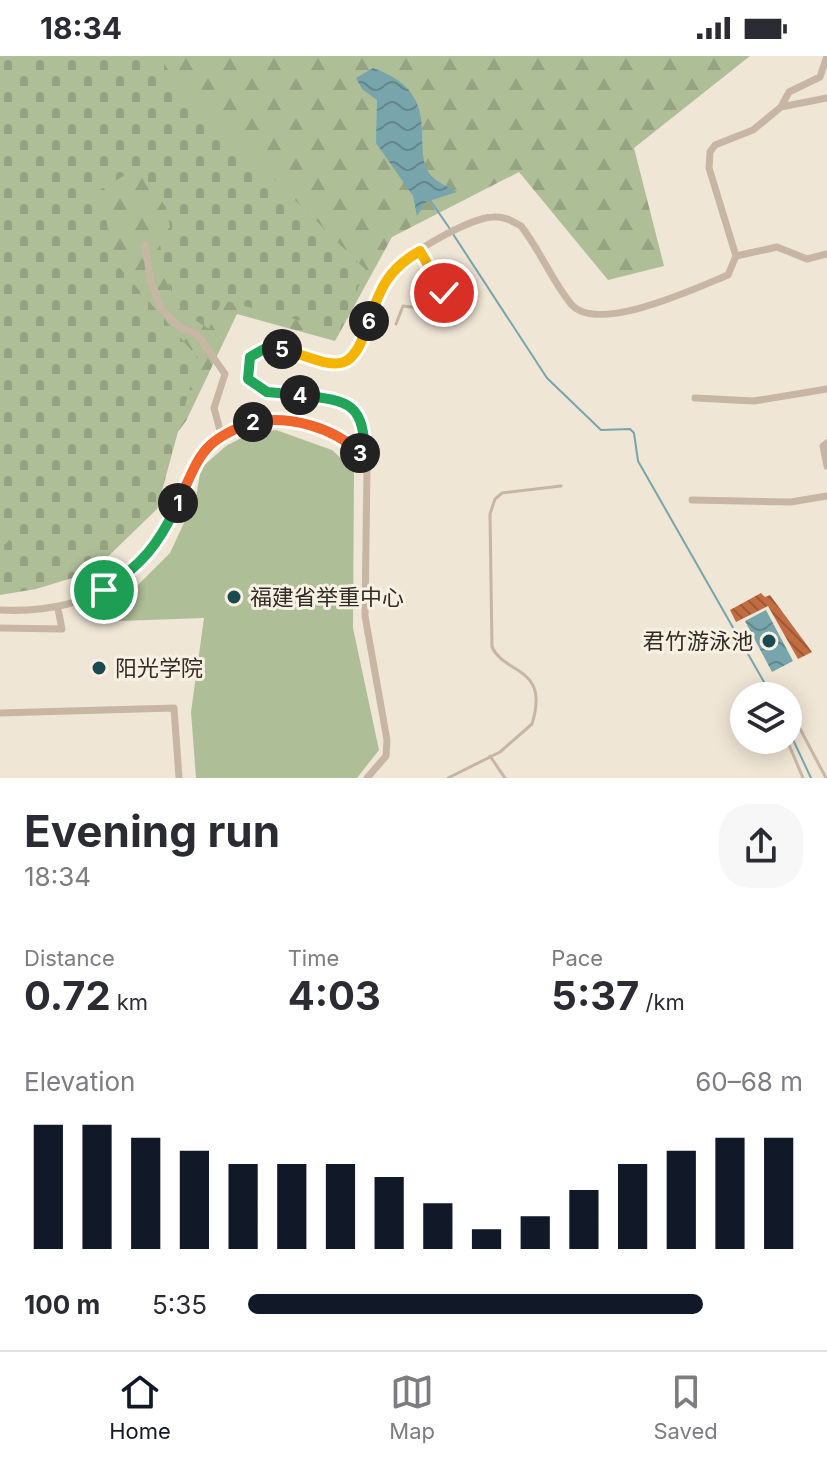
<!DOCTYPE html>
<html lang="en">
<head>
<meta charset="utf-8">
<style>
  :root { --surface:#fff; --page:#f7f7f7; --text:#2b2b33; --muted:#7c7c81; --line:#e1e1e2; --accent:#111827 }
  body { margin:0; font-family:Inter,"Noto Sans SC",sans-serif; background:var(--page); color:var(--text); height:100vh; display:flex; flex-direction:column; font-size:30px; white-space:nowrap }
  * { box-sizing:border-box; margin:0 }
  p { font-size:26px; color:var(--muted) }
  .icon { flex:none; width:44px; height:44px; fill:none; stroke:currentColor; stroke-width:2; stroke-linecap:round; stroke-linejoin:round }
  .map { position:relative; height:722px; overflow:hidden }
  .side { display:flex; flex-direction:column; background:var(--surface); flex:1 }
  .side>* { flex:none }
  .buttons { position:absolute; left:730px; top:626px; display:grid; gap:16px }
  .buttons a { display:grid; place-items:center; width:72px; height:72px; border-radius:50%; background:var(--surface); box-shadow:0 4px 20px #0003; font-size:40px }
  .pin { position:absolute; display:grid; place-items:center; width:68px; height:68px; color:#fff; margin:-34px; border:4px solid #fff; border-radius:50%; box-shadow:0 2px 8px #0007 }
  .km { position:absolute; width:40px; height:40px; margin:-20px; border-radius:50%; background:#222; color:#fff; font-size:22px; line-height:40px; text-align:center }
  .round { display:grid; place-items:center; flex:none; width:84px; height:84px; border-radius:32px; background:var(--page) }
  .head { display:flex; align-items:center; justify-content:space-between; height:136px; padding:0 24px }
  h1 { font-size:44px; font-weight:700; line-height:60px }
  .metrics { display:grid; grid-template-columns:repeat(3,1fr); gap:12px; height:136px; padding:8px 24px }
  .metrics div { display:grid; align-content:center }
  .metrics b { font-size:40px; font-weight:700 }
  .metrics small { font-size:22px; font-weight:400 }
  .metrics p { font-size:22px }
  .chart { height:224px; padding:16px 24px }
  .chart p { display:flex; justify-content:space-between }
  .chart svg { width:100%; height:144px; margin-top:8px; stroke:var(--accent); stroke-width:6 }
  ul { padding:0 24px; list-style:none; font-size:26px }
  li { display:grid; grid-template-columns:128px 96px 1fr; align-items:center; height:60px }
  li i { height:20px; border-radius:10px; background:var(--accent) }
  .status { display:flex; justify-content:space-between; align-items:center; height:56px; padding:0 40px; background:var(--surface); direction:ltr }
  .status svg { height:22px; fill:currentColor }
  .dock { display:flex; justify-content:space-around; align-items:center; height:112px; border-top:2px solid var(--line); background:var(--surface); font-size:22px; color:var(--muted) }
  .dock a { display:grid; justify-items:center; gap:4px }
  .dock .selected { color:var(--accent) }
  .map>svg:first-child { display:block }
  .grass { fill:#aebe97 }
  .forest { fill:url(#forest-firs) }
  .cemetery { fill:url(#cemetery-stones) }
  .water { fill:url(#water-waves) }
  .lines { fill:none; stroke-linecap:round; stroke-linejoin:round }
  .stream { stroke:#77a5ab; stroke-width:2 }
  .building { fill:url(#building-back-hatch) }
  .lane { stroke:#c7b6a3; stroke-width:3 }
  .street { stroke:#c7b6a3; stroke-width:7 }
  .split-1-casing { stroke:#fff; stroke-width:16 }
  .split-2-casing { stroke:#fff; stroke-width:16 }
  .split-3-casing { stroke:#fff; stroke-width:16 }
  .split-4-casing { stroke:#fff; stroke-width:16 }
  .split-5-casing { stroke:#fff; stroke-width:16 }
  .split-6-casing { stroke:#fff; stroke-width:16 }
  .split-7-casing { stroke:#fff; stroke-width:16 }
  .split-1 { stroke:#22a559; stroke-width:10 }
  .split-2 { stroke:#f0652b; stroke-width:10 }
  .split-3 { stroke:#f0652b; stroke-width:10 }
  .split-4 { stroke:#22a559; stroke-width:10 }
  .split-5 { stroke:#22a559; stroke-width:10 }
  .split-6 { stroke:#f5b400; stroke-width:10 }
  .split-7 { stroke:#f5b400; stroke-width:10 }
  .poi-dot { fill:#1c4a52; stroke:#f8f0e2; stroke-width:3 }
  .labels { text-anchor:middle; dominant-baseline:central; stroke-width:6; stroke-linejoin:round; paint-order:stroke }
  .poi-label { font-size:22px; fill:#322a25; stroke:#f8f0e2; text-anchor:start }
</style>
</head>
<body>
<div class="status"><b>18:34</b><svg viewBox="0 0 49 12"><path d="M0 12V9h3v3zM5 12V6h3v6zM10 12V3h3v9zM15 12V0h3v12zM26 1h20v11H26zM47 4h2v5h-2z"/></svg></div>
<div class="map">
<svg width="827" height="722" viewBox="0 0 827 722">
  <defs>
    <pattern id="forest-firs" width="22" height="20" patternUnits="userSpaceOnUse" patternTransform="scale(2)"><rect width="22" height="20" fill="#aebe97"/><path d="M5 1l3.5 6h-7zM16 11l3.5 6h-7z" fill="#96a382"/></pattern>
    <pattern id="cemetery-stones" width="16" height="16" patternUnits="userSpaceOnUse" patternTransform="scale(2)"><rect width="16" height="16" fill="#aebe97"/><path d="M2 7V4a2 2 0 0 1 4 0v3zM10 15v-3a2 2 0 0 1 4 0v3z" fill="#96a382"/></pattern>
    <pattern id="water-waves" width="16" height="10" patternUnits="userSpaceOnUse" patternTransform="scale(2)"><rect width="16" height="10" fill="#77a5ab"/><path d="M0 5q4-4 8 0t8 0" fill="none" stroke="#62878b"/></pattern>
    <pattern id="building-back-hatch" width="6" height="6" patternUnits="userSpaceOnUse" patternTransform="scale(2)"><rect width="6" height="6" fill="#c26c42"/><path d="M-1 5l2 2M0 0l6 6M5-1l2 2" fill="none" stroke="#9e5937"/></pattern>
  </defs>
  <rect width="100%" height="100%" fill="#f0e6d6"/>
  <path class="grass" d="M276,374L332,394L354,414L353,572L379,694L357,722H196L191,656L204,562L91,566L92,553L138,529L170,497L196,441L201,412L226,390L249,378Z"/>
  <path class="forest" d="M0,0H750L634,92L664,210L608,224L519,116L392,181L335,285L237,258L186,365L72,518L0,495Z"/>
  <path class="cemetery" d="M0,0H158L186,37L366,214L339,275L222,244L209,273L181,255L167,226L159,183L170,171L166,151L135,113L94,138L106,160L112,203L198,302L157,453L92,516L36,533L0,539V492L9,485L0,474Z"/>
  <path class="water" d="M373,12C451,39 404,98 435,123C441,128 450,132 457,136L426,146L417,160L413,140L376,87L377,44L362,33L356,22Z
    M766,554L793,605L772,616L745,565Z"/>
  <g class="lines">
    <path class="stream" d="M430,144L450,173
      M453,178L547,322L601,374L630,373L634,377L638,405L772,640
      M788,673L811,722"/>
  </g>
  <path class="building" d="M761,537L765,541L770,539L812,596L798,603L768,550L736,566L730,554Z"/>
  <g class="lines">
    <path class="lane" d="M396,268L403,250L429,253L441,249L444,242L420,195
      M782,639L783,640
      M788,650L826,722
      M787,684L803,722
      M490,700L505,722
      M448,722L500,696L532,668C550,610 505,619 492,591L490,458L495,443L502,437L561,430"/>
    <path class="street" d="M827,0L820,21L789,36L781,51L827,42
      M145,189L151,226L161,253L181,272L197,278L225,318L214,352L221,378
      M736,200L777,191L807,203L827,198
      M695,342L754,345L827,333
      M827,387L823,390L827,410
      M365,403C363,314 316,353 257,332L248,323L250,301L271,289C288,295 332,314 347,306C369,296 372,245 384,224C397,203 468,162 493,161C504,160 512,165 521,170C540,194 552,225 571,248C597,279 696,232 728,219L736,200L709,112L710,96L715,89L753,74L781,51
      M692,444L791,446L827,440
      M0,554C78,558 139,530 173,457C187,429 194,401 219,380C254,350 356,365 367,413L365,560L387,684L386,700L367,722
      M0,572L62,573L58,553
      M0,657L174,652L179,722"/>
  </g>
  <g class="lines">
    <g class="split-1-casing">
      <path id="split-1" d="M104,534C142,509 159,488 178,447"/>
    </g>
    <g class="split-2-casing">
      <path id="split-2" d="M178,447C200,400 200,385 253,366"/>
    </g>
    <g class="split-3-casing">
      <path id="split-3" d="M253,366C289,359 333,371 360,397"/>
    </g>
    <g class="split-4-casing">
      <path id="split-4" d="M300,339C352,345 364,347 365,403L360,397"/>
    </g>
    <g class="split-5-casing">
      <path id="split-5" d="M282,293L271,289L250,301L248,323L267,336L300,339"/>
    </g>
    <g class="split-6-casing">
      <path id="split-6" d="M282,293C334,308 350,326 369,265"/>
    </g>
    <g class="split-7-casing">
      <path id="split-7" d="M369,265C380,232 389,212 420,195L444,237"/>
    </g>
    <use href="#split-1" class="split-1"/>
    <use href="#split-2" class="split-2"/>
    <use href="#split-3" class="split-3"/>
    <use href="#split-4" class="split-4"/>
    <use href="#split-5" class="split-5"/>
    <use href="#split-6" class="split-6"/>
    <use href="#split-7" class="split-7"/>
  </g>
  <g class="poi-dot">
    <circle cx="234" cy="541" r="8"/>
    <circle cx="769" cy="585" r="8"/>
    <circle cx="99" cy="612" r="8"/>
  </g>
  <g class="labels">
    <g class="poi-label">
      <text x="250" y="541">福建省举重中心</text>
      <text x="753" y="585" text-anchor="end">君竹游泳池</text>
      <text x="115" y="612">阳光学院</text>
    </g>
  </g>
</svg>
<div class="buttons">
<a><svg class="icon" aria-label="layers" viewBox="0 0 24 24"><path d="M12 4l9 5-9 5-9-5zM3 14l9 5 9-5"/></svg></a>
</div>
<div class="pin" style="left:104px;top:534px;background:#1e9e55"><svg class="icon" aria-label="arrive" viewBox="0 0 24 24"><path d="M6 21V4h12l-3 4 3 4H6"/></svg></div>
<div class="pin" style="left:444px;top:237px;background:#d93025"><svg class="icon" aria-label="check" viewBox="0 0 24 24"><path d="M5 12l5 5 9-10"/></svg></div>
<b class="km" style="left:178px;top:447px">1</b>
<b class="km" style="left:253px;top:366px">2</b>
<b class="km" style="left:360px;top:397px">3</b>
<b class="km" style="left:300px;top:339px">4</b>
<b class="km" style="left:282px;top:293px">5</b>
<b class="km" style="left:369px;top:265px">6</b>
</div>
<section class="side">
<div class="head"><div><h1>Evening run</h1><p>18:34</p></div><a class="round"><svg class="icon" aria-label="share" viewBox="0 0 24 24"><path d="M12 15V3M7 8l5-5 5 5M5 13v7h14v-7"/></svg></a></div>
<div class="metrics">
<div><p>Distance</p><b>0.72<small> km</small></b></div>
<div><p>Time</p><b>4:03</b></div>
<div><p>Pace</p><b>5:37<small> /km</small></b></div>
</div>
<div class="chart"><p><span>Elevation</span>60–68 m</p>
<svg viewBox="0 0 160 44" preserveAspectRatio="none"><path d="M5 44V6M15 44V6M25 44V10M35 44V14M45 44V18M55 44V18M65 44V18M75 44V22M85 44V30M95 44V38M105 44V34M115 44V26M125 44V18M135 44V14M145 44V10M155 44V10"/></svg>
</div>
<ul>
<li><b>100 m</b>5:35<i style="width:82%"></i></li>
</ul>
</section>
<nav class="dock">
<a class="selected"><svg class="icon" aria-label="home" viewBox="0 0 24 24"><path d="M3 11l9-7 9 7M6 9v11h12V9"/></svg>Home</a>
<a><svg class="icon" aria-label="map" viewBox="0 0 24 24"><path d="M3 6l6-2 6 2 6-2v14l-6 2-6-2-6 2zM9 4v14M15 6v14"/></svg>Map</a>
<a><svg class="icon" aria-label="saved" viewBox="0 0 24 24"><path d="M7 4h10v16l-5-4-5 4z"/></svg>Saved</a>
</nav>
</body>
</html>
